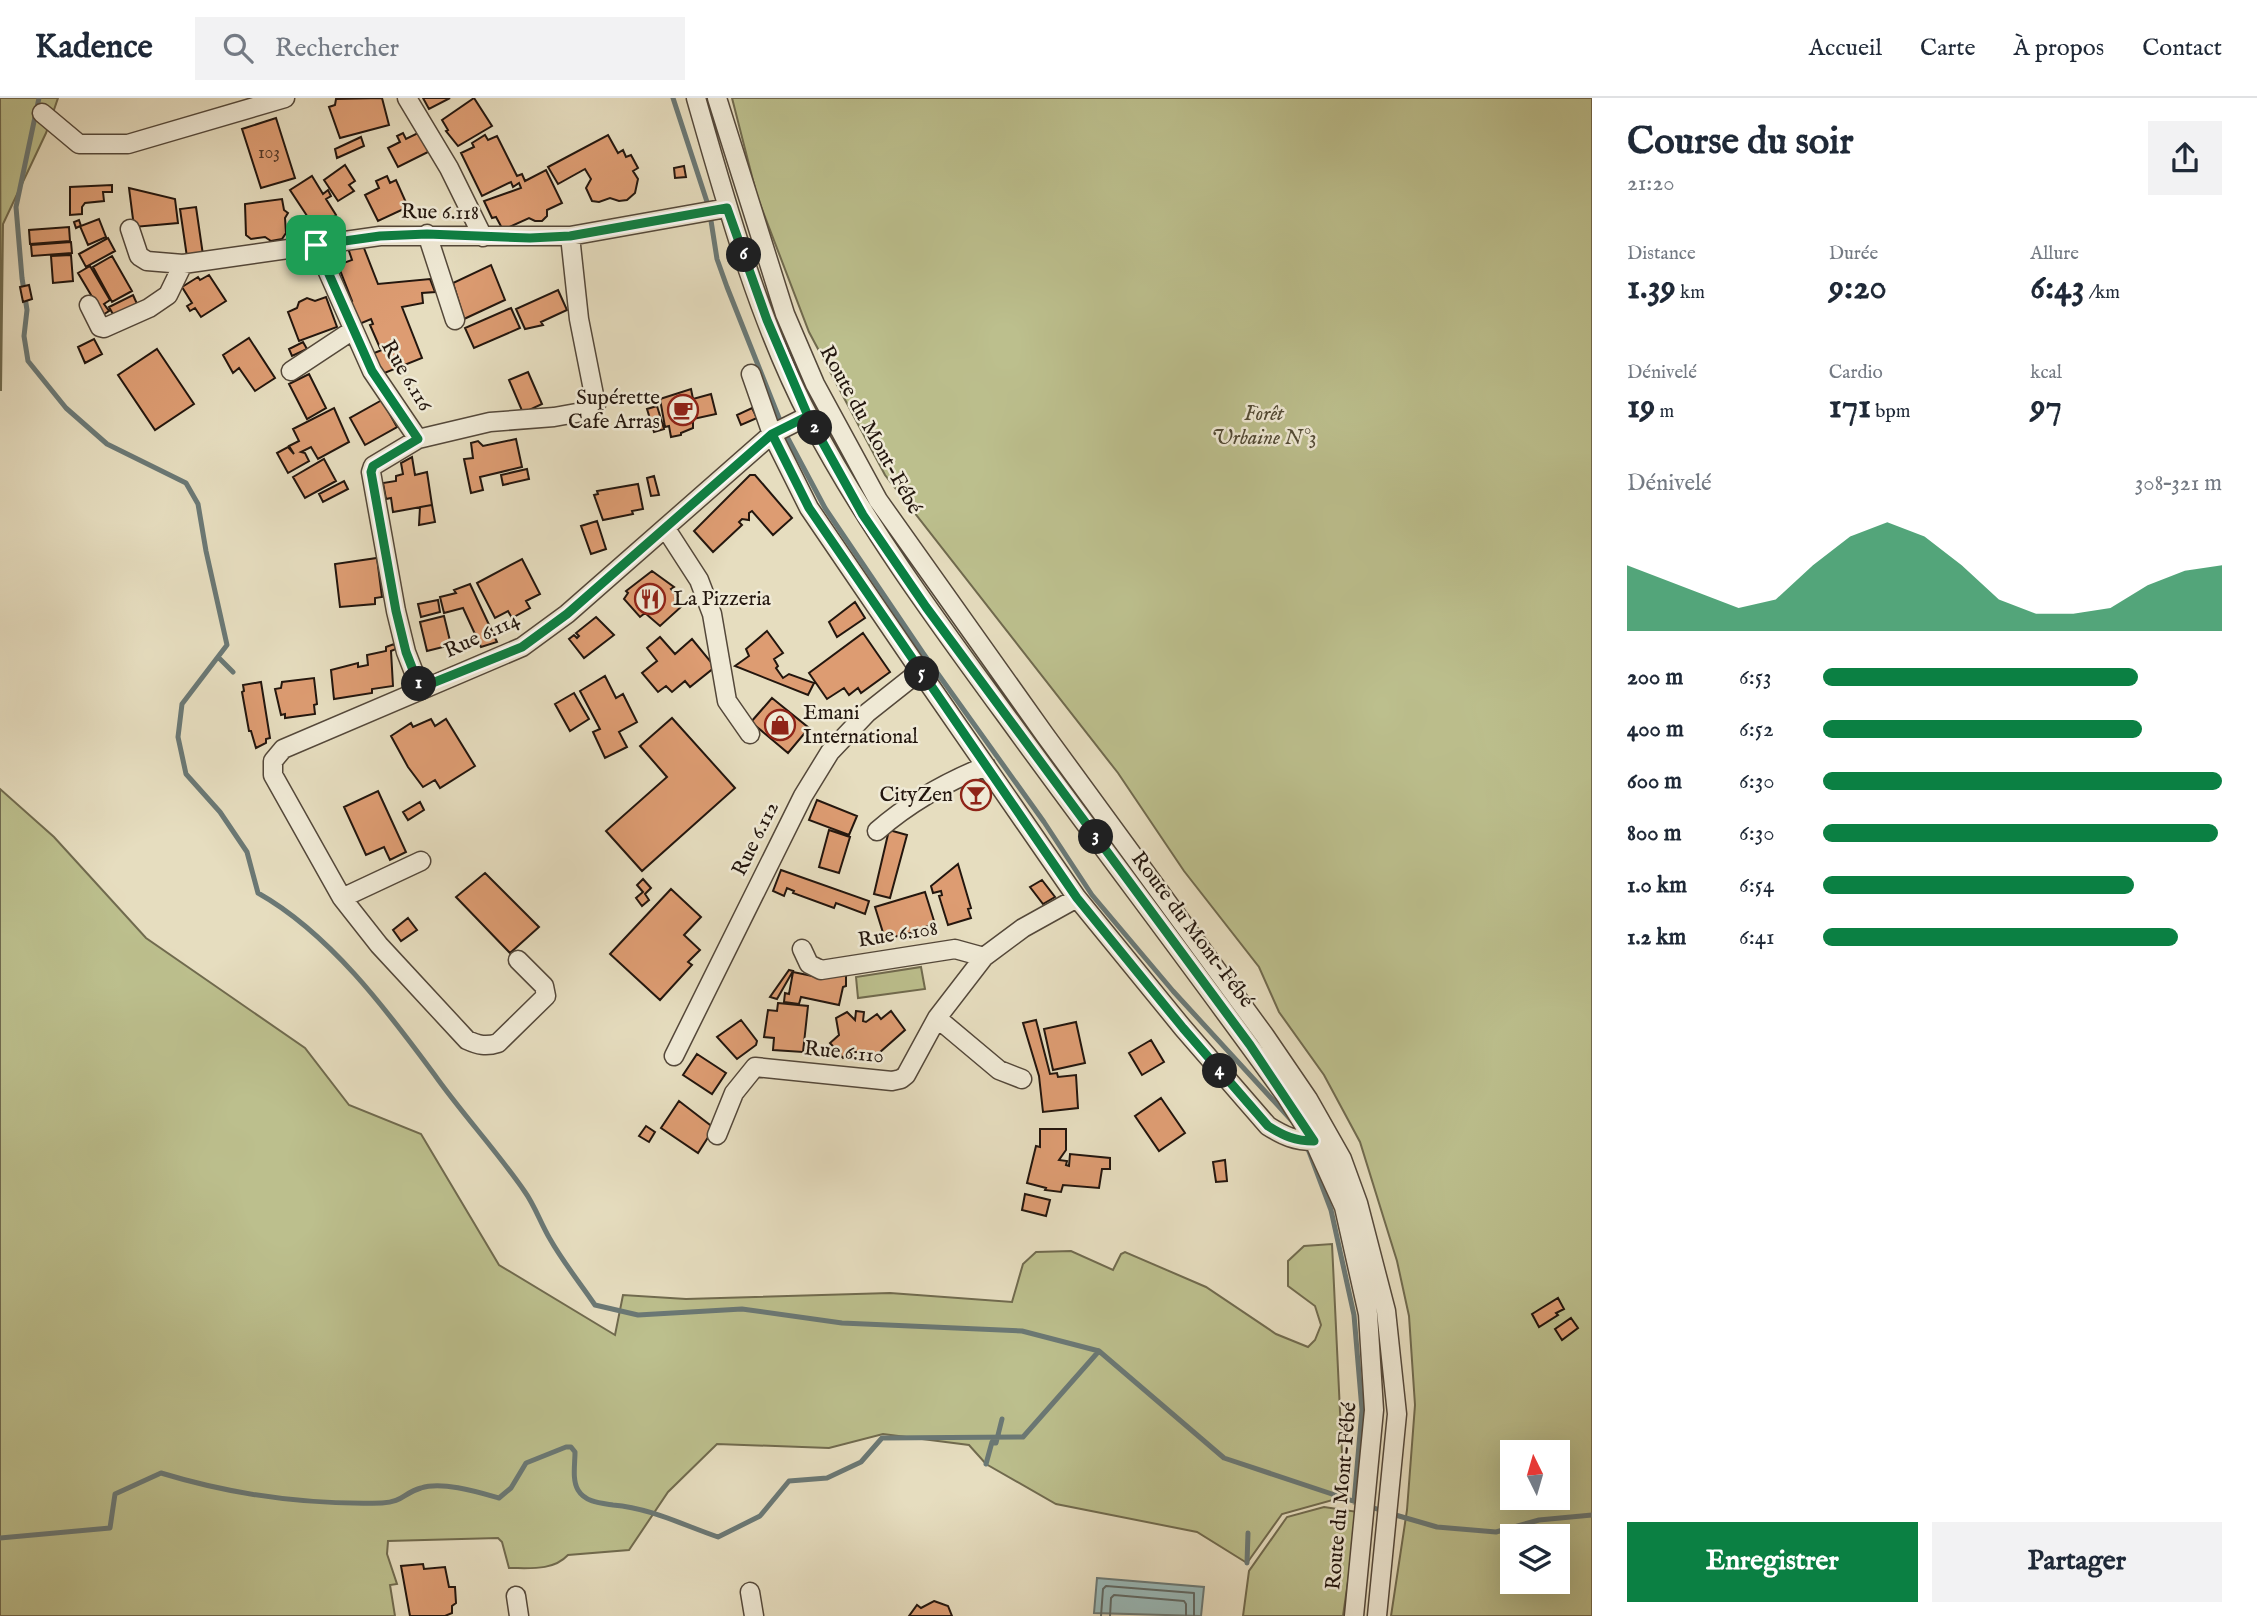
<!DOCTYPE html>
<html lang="fr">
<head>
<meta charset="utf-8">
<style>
  :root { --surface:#fff; --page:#f2f2f3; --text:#1f2937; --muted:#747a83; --line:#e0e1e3; --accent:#0b8043 }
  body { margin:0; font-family:"IM FELL English",serif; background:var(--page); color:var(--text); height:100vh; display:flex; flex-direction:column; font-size:26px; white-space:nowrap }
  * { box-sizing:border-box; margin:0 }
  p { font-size:23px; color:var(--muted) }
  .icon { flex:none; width:38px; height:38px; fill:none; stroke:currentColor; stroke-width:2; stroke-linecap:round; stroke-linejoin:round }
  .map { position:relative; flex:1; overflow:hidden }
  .sheet { display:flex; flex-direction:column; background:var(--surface); width:665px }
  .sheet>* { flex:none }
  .needle { width:46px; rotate:355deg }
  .fabs { position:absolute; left:1500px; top:1342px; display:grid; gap:14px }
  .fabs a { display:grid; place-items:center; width:70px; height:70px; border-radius:0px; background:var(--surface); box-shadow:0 7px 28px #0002; font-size:35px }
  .pin { position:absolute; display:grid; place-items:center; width:60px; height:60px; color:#fff; margin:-30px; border-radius:14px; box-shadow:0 4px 10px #0006 }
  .km { position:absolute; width:35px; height:35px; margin:-18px; border-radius:50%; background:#222; color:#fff; font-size:19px; line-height:35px; text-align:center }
  .round { display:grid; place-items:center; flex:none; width:74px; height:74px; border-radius:0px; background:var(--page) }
  .headline { display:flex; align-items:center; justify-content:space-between; height:119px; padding:0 35px }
  h1 { font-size:38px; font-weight:800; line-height:52px }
  .metrics { display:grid; grid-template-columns:repeat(3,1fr); gap:10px; height:119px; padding:7px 35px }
  .metrics div { display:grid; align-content:center }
  .metrics b { font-size:35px; font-weight:800 }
  .metrics small { font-size:19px; font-weight:400 }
  .metrics p { font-size:19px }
  .chart { height:196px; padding:14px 35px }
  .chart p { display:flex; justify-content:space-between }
  .chart svg { width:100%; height:126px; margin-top:7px; fill:var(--accent); opacity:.7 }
  .button { display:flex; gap:14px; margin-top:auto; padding:14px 35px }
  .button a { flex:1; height:80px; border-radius:0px; background:var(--accent); color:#fff; font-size:28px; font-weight:800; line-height:80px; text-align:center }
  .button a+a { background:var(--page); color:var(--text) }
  ul { padding:0 35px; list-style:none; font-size:23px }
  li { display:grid; grid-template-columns:112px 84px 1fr; align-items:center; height:52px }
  li i { height:18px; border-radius:9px; background:var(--accent) }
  header { display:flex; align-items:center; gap:42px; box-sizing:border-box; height:98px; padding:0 35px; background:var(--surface); border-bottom:2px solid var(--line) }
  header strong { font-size:33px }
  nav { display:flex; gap:38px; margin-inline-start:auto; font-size:24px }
  .search { width:490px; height:63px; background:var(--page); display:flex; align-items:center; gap:18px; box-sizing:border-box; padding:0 24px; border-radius:0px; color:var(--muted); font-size:26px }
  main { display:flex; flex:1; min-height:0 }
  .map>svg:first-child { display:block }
  .green { fill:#bcbf8d; stroke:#706a4e; stroke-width:2; fill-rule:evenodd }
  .water { fill:#99baba; stroke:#6a7875; stroke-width:2 }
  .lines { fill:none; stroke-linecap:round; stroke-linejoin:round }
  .shore { stroke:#5e6864; stroke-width:2 }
  .stream { stroke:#6a7875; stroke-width:5 }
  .building { fill:#dd9c72; stroke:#23160e; stroke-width:2 }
  .minor-casing { stroke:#54483a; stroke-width:21 }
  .minor { stroke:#efe9d5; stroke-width:18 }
  .route-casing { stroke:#fff; stroke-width:14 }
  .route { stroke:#0b8043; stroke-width:9 }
  .labels { text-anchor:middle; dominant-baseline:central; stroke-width:5; stroke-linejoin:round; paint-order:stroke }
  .number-label { font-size:18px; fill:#523827 }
  .street-label { font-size:21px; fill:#23160e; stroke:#efe9d5 }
  .poi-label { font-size:21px; fill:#23160e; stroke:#efe9d5; text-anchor:end }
  .park-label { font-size:21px; font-style:italic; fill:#514934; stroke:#efe9d5 }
</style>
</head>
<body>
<header>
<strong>Kadence</strong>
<div class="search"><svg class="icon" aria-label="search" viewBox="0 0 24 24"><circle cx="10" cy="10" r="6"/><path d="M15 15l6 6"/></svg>Rechercher</div>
<nav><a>Accueil</a><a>Carte</a><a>À propos</a><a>Contact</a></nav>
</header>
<main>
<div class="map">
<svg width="1592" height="1518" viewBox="0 0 1592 1518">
  <rect width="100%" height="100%" fill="#e6ddbf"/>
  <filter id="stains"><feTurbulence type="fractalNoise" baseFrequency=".00286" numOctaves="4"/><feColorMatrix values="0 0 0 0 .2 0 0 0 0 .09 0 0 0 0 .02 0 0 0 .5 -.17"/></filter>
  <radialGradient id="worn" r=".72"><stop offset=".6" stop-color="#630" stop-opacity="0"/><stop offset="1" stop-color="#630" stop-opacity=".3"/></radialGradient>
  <path class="green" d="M0,0H58L46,35L3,126L1,293Z
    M732,0H1592V1518H1391L1407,1412L1415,1307L1409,1218L1397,1163L1360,1044L1324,977L1279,914L1259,869L1184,773L1118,675L885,377L809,234L757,98ZM1512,1354H1558V1400H1512ZM1512,1438H1558V1484H1512Z
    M0,691L54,739L146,840L305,950L349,1007L421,1036L499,1167L615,1237L623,1197L686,1201L890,1195L1012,1204L1023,1166L1036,1154L1071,1153L1113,1172L1121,1156L1125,1154L1206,1189L1276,1236L1308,1249L1315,1242L1321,1227L1315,1208L1288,1188V1163L1304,1148L1332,1146L1343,1376L1340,1400L1282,1416L1247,1465L1197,1434L1056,1406L986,1366L969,1347L883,1336L829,1350L717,1346L668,1394L629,1452L568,1457C553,1473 530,1470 509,1470L502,1444L498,1440L388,1443L387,1456L397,1486L390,1487L395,1518H0Z
    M921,869L925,891L858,900L856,879Z
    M1324,1409L1358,1414L1343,1518H1243L1249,1473L1287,1419Z"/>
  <path class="water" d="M1097,1480L1204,1489L1201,1518L1094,1515Z"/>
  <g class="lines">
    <path class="shore" d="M1101,1518L1103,1491L1106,1488L1194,1495V1518
      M1110,1518L1111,1500L1114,1497L1184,1503L1186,1506V1518"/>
    <path class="stream" d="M39,0L16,109L22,180L27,212L24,238L28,263L66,310L107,346L186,385L198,406L206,453L227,547L182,606L178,639L186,676L220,714L247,754L258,795C329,835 386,911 434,976C463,1017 497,1053 525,1094C535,1108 541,1126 550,1141C563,1164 580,1185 595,1207L638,1217L742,1211L842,1225L1022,1233L1099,1253L1224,1360L1383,1413
      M673,0L709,110L717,161L727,189L785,335L825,410L923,555L1044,724L1092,797L1173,893L1294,1025
      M218,559L233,574
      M1307,1048L1331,1112L1354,1217L1362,1312L1354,1404
      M986,1366L992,1344L996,1345L1002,1321
      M1392,1416L1437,1429L1496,1434L1539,1422L1592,1417
      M0,1440L110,1430L115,1396L161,1375C233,1397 306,1407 382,1405C403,1404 403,1395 421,1390C442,1383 478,1394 499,1400L511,1390L526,1365L566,1349H571L575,1354C575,1366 572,1382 578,1392C585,1404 600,1405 613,1407C650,1410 683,1427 718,1439L760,1418L789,1383L827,1380L861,1364L882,1340L1023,1339L1099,1253
      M1247,1465L1248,1435"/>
  </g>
  <path class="building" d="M382,0L389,27L340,40L329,9L335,7L336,1Z
    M423,0H450L429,11Z
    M474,0L492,28L458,48L446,33L448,32L442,22Z
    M276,20L295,80L261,90L242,31Z
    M420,34L430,53L398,69L388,50L400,44L397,38L403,35L406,41Z
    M485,37L488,42L497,38L517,78L522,76L525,83L546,72L562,105L547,112V118L542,123H535L529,120L503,132L496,119L492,120L484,103L521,90L519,85L513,89L511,84L482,98L461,55L474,49L472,45Z
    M608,37L618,55L623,52L626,59L631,57L638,70L633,73L638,81L635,95L627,102L619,103L610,100L599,104L592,103L586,90L591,81L585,71L558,86L548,69Z
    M361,39L364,48L337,60L335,51Z
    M345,67L355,83L349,87L354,93L338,103L324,82Z
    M684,68L686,79L675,80L674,70Z
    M312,78L323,96L328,92L331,98L326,101L336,117L315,130L290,92Z
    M387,78L390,85L396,82L408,109L378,123L365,97L379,90L376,83Z
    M112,87V94H103L104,103L85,105L82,109V116L70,117V89Z
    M129,90L175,101L178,125L134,129Z
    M282,101L284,112L288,115L285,120L286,135L282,141L271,143L265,139L251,141L246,137L245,106Z
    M196,109L203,157L187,159L180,111Z
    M99,121L106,139L88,147L80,128L76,130L74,124L79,122L81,128Z
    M69,129L70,143L30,146L29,132Z
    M108,140L115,153L86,169L79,156Z
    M71,144L72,155L32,158L31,147Z
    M362,145L378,186L430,181L435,194L422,195L423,205L402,209L422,260L377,278L369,257L392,248V246L380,250L370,227L373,226L371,221L357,227L349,204L352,203L338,167L352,162L347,147Z
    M71,157L73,183L53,185L51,158Z
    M112,158L132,193L112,204L93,169Z
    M491,167L505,202L464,221L453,185Z
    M90,168L110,202L104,206L109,213L98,220L97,207L78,175Z
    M209,177L226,203L201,219L195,210L190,213L187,208L192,205L182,189L198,179L200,182Z
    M29,187L32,201L23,204L20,189Z
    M558,192L567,212L541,224L543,227L525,231L516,211Z
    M133,197L138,208L115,220L109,209Z
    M326,199L337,229L299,243L288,214L297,210L299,204L307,200L315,203Z
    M511,210L520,230L474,250L465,230Z
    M249,240L275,280L255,293L239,270L233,275L223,257Z
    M94,241L102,256L85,265L78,249Z
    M303,244L307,251L292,258L289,251Z
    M157,251L194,306L155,332L118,277Z
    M528,274L542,306L523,315L509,282Z
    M309,276L326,310L307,321L289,286Z
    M691,291L693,301L711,296L716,316L693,321V330L681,335V337L671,339L669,328L665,329L660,301Z
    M382,302L397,329L365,347L350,320Z
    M657,308L664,331L654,334L647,311Z
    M334,310L349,344L318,361L311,349L301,354L305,355L309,363L288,375L277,355L288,349L294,356L289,348L299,343L293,331Z
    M752,310L757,320L741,327L737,317Z
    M516,341L522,369L480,379L483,392L471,395L464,361L473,360L471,345L478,343L483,348Z
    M412,359L415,377L427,374L432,407L393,414L391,400L386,401L383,385L396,383V378L403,376L401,365Z
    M324,361L336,383L305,400L293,379Z
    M527,371L529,381L503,387L501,377Z
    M750,377H755L792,420L773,437L752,413L749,415V422L742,421L739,424L742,427L713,454L694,433Z
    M654,378L659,397L651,398L647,380Z
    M344,383L348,391L323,404L319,396Z
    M638,386L643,411L632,413L633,416L603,422L594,397L598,396L597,393Z
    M432,407L435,424L419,427L420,409Z
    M597,423L606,451L591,456L581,428Z
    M377,460L382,499L375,500V506L340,509L335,466Z
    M522,461L540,496L526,503L530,510L512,520L508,513L495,520L477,485Z
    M652,473L674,489L671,491L677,498L675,500L682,508L660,528L645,515L640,519L624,501L628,495L626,493Z
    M470,486L497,544L481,549L463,510L444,515L440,499L456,495L454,492Z
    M438,502L440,514L421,519L418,506Z
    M855,504L865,520L837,539L829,524Z
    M444,518L451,547L427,553L420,524Z
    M596,519L614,537L584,560L569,541L574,537L577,540L579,538L576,535Z
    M767,533L783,555L774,561L778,568L776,570L783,580L789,576L814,585L808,597L735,568L749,558L746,551Z
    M863,535L890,574L861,595L858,590L849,597L844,590L827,601L809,575Z
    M660,539L675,556L692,541L715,569L690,589L685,583L672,594L666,588L658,594L642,575L657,563L647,550Z
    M394,546L396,551L391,553L393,588L372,591V595L334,601L331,572L358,565V569L368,567L367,557L386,553V549Z
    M605,578L616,600L623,596L637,624L619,634L627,649L605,660L593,634L600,631L580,593Z
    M314,580L317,606L314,607L315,616L285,620V616L281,617L275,591L281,590L282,584Z
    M261,584L270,640L266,641V645L256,650L251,633H249L242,594L244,593L243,587Z
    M574,595L589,621L570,633L555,606Z
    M772,600L809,630L788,655L751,624Z
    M672,620L735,690L642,773L606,733L667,679L640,648Z
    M431,621L435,628L446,621L475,668L440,690L435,682L423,689L408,669L391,638L411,625L413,629Z
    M976,686L986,702L976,707L967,692Z
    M378,693L406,754L390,762L384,749L366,757L344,709Z
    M817,702L857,718L849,737L809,722Z
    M420,704L424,712L408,722L403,714Z
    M829,732L850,739L839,775L819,769Z
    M889,732L907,737L890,800L874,796Z
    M958,766L971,810L968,811L971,820L948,827L939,798L942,797L941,793L933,795L931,788Z
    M781,772L869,803L865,816L836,805L834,810L793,795L794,793L787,790L784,798L773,793Z
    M485,775L539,829L510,855L456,799Z
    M643,781L651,790L645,796L649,802L642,808L636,800L643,794L637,787Z
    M1042,782L1055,799L1043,806L1030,789Z
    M671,791L701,819L684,837L700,852L688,864L692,867L660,902L610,856Z
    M925,794L935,826L918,831L919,833L885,841L875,809Z
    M408,820L417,832L401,843L393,832Z
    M789,872L793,873L777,901L770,899Z
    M793,874L817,879L846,877V888L843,889L839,907L801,899L799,906L784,904L785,895L789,896Z
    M778,905L808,908L803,954L773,952L774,940L764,939L768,912L777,913Z
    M856,913L864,914L863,923L866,924L877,916L881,921L891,913L905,932L871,962L864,954H851L843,960L830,945L839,937L836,920L847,914L855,922Z
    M741,922L757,943L756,947L737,961L717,939Z
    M1036,922L1050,976L1057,975L1058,979L1076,977L1078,1010L1043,1014L1039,978L1023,925Z
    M1076,924L1085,965L1053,972L1044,931Z
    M1151,942L1164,964L1142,977L1129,955Z
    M697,956L726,975L712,996L683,977Z
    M1161,1000L1185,1035L1159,1053L1135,1018Z
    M679,1003L714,1030L698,1055L661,1030Z
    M646,1028L655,1034L649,1044L639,1038Z
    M1040,1031H1066V1052L1059,1062L1067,1063L1066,1067L1069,1068L1070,1056L1110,1060V1071H1102L1099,1090L1063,1087L1061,1094L1045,1092L1046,1090L1027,1085L1036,1048L1040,1049Z
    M1225,1062L1227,1083L1216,1084L1213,1064Z
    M1025,1096L1050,1102L1046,1118L1022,1112Z
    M1558,1200L1564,1211L1556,1215L1558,1217L1539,1229L1532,1216Z
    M1571,1220L1578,1230L1562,1242L1555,1231Z
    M423,1466L424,1471L445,1469L449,1489H455L456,1505L452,1508V1515L445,1518H410L401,1468Z
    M934,1503L948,1508L952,1518H909L917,1507L921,1510Z"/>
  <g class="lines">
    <g class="minor-casing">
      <path id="minor" d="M407,0L449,70L483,139
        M696,0C726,105 759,224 810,321C866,427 936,522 1007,619C1099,746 1194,870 1286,998L1314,1043L1344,1109L1368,1216L1374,1312L1354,1518
        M717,0L785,216L815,286L878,402L1045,637L1265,938L1308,1001L1342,1061L1358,1105L1386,1213L1397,1316L1377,1518
        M42,15L79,46H128L285,0
        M130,131L139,158L147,163L183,166L380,138H570L727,110
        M427,136L455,222
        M316,147L372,273L418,341L490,324L554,319L593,312L596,307L579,221L570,138
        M89,207L100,229L104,230L149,210L168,197L183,166
        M291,273L353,232
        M751,276L772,336L809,410L920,573L1077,800L1183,930L1268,1028C1284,1038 1295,1043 1314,1043
        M418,341L373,368L371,374L396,513L406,554L420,590
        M666,431L699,482L712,516L727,603L750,636
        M877,733C909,705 946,684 986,668
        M421,763L342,800L273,677V663L283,651L522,549L567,516L772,336L808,318
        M342,800L379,847L467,942C478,947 486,949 498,945L546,898L544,888L518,862
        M802,851L809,866L821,872L955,851L984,859L1023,830L1077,800
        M937,920L999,972L1022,981
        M674,958L803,698L830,654L867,615L920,573
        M717,1037L734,995L755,969L892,983L901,981L906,977L937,920L984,859
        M750,1494L754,1518
        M516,1498L519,1518"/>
    </g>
    <use href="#minor" class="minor"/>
  </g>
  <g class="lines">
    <g class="route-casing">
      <path id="route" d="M316,147L372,273L418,341L373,368L371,374L396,513L406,554L420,590L522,549L567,516L772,336L808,318L863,417L926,509L1250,947L1314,1043C1295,1043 1284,1038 1268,1028L1183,930L1077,800L809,410L772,336L808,318L767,222L727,110L570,138L530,140L427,136L380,138L316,147"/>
    </g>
    <use href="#route" class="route"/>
  </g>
  <defs>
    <g id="cafe-ring" transform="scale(1.575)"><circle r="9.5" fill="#efe9d5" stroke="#8f2418" stroke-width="1.5"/><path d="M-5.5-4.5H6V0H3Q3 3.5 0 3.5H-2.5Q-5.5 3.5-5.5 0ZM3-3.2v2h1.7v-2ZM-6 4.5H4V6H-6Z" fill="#8f2418"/></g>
    <g id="restaurant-ring" transform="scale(1.575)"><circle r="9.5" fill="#efe9d5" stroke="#8f2418" stroke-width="1.5"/><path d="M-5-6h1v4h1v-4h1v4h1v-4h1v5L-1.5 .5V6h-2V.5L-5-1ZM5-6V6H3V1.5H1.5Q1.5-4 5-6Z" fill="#8f2418"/></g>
    <g id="shop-ring" transform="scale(1.575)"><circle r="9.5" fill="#efe9d5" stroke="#8f2418" stroke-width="1.5"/><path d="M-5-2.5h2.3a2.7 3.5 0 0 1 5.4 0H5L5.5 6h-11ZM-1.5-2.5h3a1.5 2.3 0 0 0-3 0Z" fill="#8f2418"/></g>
    <g id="bar-ring" transform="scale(1.575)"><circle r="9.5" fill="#efe9d5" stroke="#8f2418" stroke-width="1.5"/><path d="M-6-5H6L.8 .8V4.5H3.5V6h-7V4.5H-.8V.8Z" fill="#8f2418"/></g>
  </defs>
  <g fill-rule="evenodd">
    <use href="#cafe-ring" x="683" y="312"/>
    <use href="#restaurant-ring" x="650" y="501"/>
    <use href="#shop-ring" x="780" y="627"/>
    <use href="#bar-ring" x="976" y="697"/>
  </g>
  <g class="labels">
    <g class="number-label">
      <text x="269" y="55">103</text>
    </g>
    <g class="street-label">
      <text transform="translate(440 115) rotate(1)">Rue 6.118</text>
      <text transform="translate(406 278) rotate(59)">Rue 6.116</text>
      <text transform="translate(870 332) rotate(61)">Route du Mont-Fébé</text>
      <text transform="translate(482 538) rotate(-25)">Rue 6.114</text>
      <text transform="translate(756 741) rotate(-64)">Rue 6.112</text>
      <text transform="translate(1192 832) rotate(53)">Route du Mont-Fébé</text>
      <text transform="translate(898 837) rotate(-9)">Rue 6.108</text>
      <text transform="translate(844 955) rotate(6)">Rue 6.110</text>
      <text transform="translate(1342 1398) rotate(-85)">Route du Mont-Fébé</text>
    </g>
    <g class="poi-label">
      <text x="660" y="300">Supérette<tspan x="660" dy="24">Cafe Arras</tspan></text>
      <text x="673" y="501" text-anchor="start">La Pizzeria</text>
      <text x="803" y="615" text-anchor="start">Emani<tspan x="803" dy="24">International</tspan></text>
      <text x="953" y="697">CityZen</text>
    </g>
    <g class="park-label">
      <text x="1264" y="316">Forêt<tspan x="1264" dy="24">Urbaine N°3</tspan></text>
    </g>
  </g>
  <rect width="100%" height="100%" filter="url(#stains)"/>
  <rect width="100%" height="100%" fill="url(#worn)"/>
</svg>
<div class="fabs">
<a><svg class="needle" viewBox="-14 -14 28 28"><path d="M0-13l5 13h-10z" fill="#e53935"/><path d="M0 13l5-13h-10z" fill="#747a83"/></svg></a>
<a><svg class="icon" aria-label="layers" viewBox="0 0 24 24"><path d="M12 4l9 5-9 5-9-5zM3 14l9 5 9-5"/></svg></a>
</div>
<div class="pin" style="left:316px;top:147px;background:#1e9e55"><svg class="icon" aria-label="arrive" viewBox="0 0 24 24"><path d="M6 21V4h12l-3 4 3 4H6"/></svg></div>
<b class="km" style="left:419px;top:586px">1</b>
<b class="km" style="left:815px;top:330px">2</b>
<b class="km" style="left:1096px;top:739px">3</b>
<b class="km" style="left:1220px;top:973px">4</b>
<b class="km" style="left:922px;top:576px">5</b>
<b class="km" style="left:744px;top:157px">6</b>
</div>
<section class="sheet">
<div class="headline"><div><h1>Course du soir</h1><p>21:20</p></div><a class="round"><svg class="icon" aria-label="share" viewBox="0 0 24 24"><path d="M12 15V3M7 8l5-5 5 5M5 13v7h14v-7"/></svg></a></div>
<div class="metrics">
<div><p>Distance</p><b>1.39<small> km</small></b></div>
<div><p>Durée</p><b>9:20</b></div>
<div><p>Allure</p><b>6:43<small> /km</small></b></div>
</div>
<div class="metrics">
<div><p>Dénivelé</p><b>19<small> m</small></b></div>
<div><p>Cardio</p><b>171<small> bpm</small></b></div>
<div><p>kcal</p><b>97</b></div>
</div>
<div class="chart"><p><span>Dénivelé</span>308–321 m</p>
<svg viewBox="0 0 160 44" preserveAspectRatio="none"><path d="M0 44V21L10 26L20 31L30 36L40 33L50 21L60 11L70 6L80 11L90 21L100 33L110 38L120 38L130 36L140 28L150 23L160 21V44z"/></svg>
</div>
<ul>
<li><b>200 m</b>6:53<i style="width:79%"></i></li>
<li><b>400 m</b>6:52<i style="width:80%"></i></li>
<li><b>600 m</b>6:30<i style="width:100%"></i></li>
<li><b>800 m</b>6:30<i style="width:99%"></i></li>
<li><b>1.0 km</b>6:54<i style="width:78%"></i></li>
<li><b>1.2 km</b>6:41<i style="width:89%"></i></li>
</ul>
<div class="button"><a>Enregistrer</a><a>Partager</a></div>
</section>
</main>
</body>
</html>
